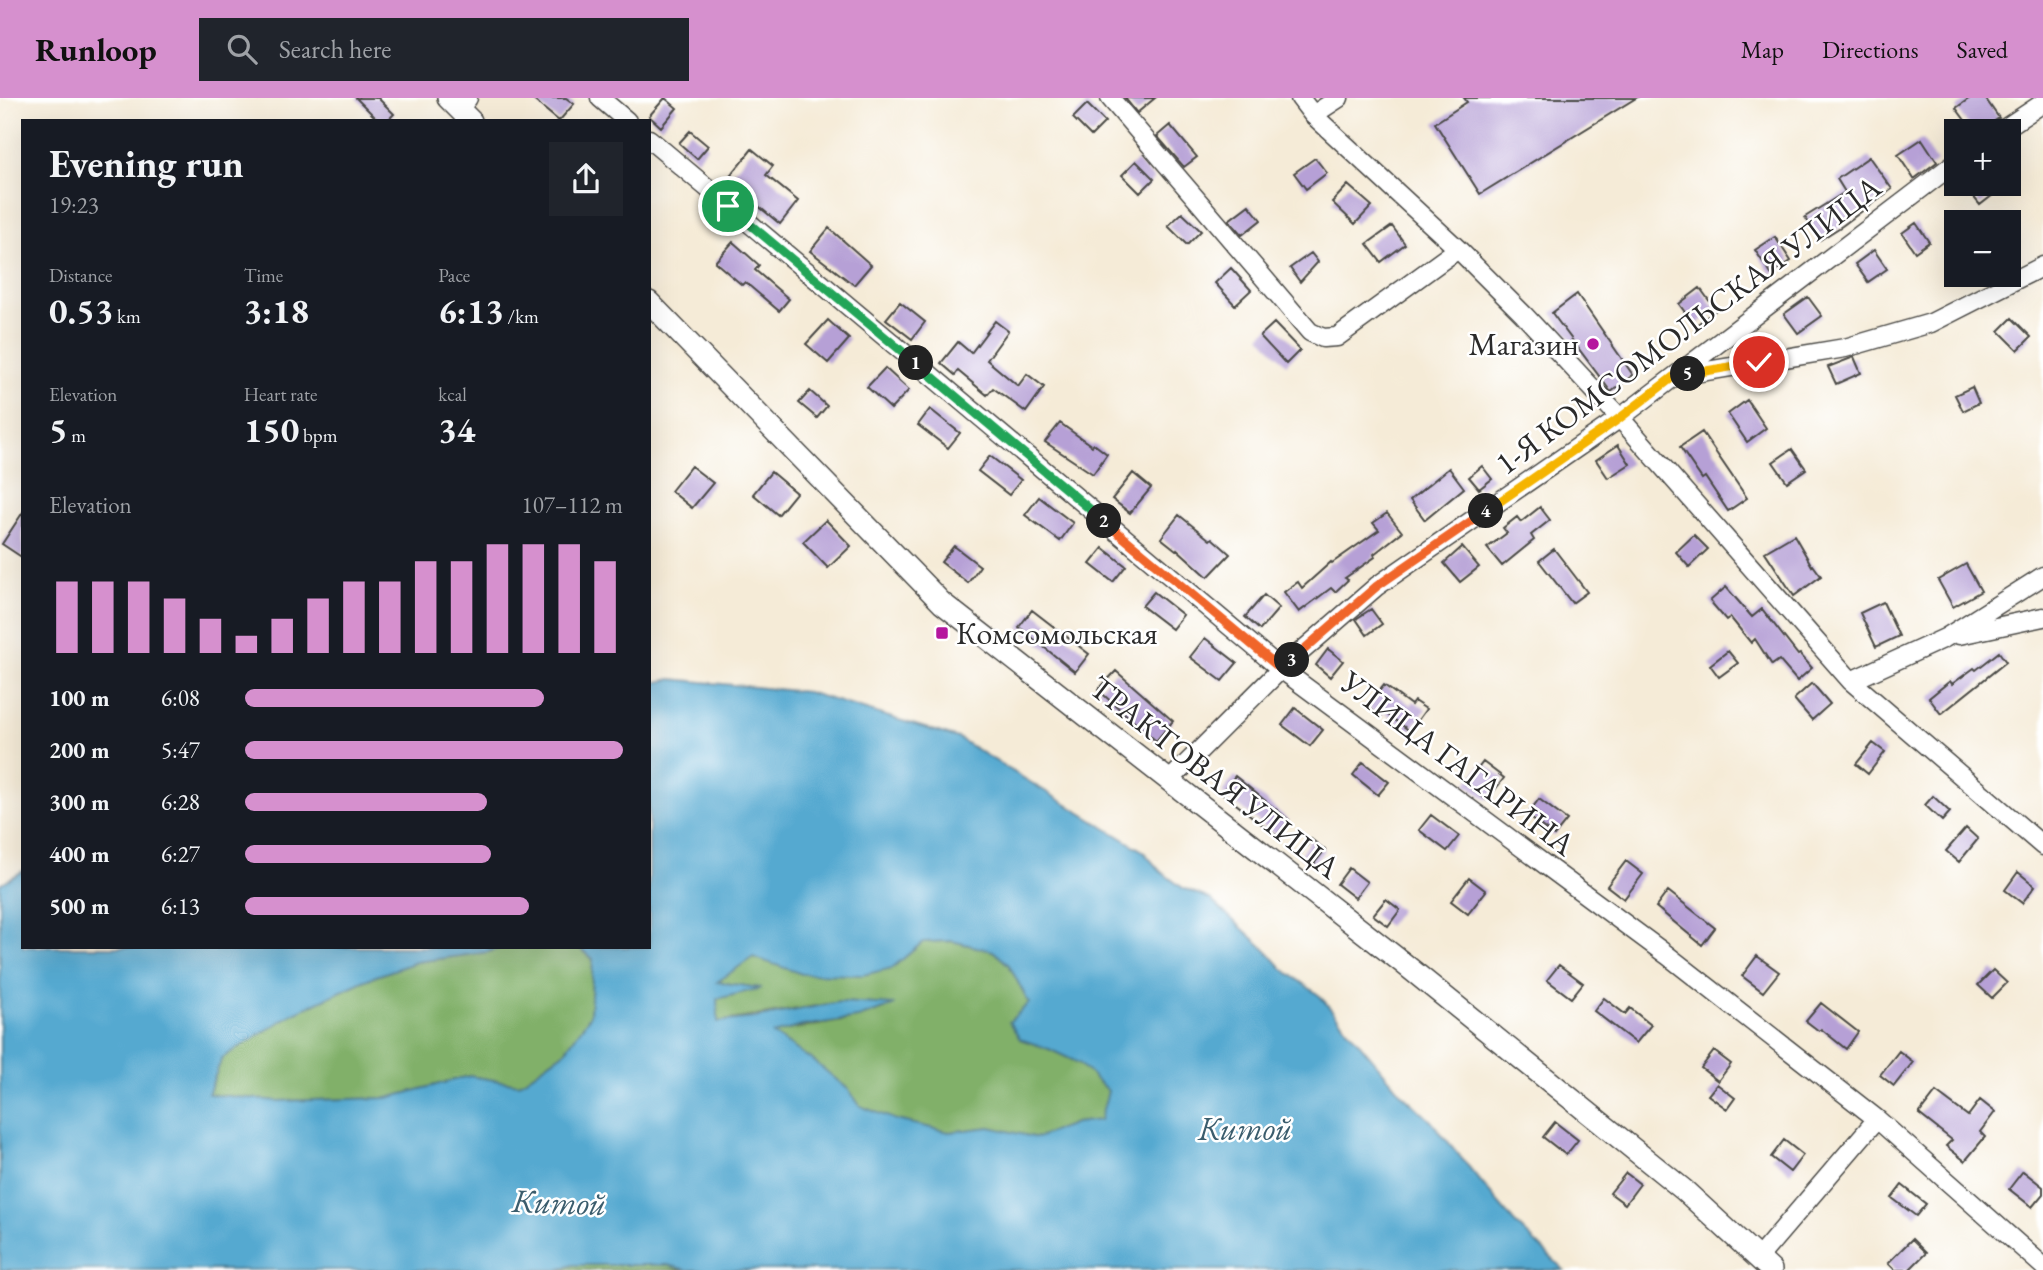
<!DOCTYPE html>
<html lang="en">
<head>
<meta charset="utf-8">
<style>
  :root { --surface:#171b24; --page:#20242c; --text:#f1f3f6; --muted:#9ea1a6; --accent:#d690ce }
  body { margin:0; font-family:"EB Garamond",serif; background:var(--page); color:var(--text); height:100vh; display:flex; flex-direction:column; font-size:26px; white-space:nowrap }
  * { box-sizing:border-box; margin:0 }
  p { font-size:23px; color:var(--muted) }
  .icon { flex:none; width:38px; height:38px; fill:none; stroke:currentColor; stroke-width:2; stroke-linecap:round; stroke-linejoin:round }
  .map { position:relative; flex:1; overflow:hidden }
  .drawer { position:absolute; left:21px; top:21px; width:630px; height:830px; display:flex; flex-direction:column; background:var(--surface); border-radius:0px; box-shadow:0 7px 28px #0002 }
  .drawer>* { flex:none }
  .buttons { position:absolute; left:1944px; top:21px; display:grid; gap:14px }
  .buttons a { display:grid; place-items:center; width:77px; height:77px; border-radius:0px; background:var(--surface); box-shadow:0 7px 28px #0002; font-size:35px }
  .pin { position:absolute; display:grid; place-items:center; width:60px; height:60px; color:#fff; margin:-30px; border:4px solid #fff; border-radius:50%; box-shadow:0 2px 7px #0007 }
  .km { position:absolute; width:35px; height:35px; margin:-18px; border-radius:50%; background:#222; color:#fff; font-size:19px; line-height:35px; text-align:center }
  .round { display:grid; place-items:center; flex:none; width:74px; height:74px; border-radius:0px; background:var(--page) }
  .head { display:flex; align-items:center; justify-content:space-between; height:119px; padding:0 28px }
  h1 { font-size:38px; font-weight:700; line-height:52px }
  .figures { display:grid; grid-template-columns:repeat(3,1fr); gap:10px; height:119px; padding:7px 28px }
  .figures div { display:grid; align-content:center }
  .figures b { font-size:35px; font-weight:700 }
  .figures small { font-size:19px; font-weight:400 }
  .figures p { font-size:19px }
  .chart { height:196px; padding:14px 28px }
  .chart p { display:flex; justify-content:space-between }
  .chart svg { width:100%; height:126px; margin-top:7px; stroke:var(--accent); stroke-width:6 }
  ul { padding:0 28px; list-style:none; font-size:23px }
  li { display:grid; grid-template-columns:112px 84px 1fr; align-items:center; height:52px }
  li i { height:18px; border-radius:9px; background:var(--accent) }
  header { display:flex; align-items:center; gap:42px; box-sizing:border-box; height:98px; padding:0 35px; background:var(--accent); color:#111 }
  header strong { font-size:33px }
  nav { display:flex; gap:38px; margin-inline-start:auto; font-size:24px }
  .search { width:490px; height:63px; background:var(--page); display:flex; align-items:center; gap:18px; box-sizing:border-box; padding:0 24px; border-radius:0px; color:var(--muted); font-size:26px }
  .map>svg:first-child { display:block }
  .forest { fill:#81b069; stroke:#566e4a; stroke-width:2 }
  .water { fill:#54a9d0; stroke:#406a7e; stroke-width:2; fill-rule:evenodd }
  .building { fill:#b6a0d6 }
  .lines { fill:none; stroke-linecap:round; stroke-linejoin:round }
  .minor-casing { stroke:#494845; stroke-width:21 }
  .tertiary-casing { stroke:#494845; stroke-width:24 }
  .minor { stroke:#fff; stroke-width:18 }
  .tertiary { stroke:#fff; stroke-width:21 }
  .split-1-casing { stroke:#fff; stroke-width:14 }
  .split-2-casing { stroke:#fff; stroke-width:14 }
  .split-3-casing { stroke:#fff; stroke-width:14 }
  .split-4-casing { stroke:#fff; stroke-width:14 }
  .split-5-casing { stroke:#fff; stroke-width:14 }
  .split-6-casing { stroke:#fff; stroke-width:14 }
  .split-1 { stroke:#22a559; stroke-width:9 }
  .split-2 { stroke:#22a559; stroke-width:9 }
  .split-3 { stroke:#f0652b; stroke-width:9 }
  .split-4 { stroke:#f0652b; stroke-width:9 }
  .split-5 { stroke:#f5b400; stroke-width:9 }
  .split-6 { stroke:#f5b400; stroke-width:9 }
  .poi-dot { fill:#b5179e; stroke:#fff; stroke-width:2.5 }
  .labels { text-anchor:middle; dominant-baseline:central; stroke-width:5; stroke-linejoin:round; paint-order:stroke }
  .street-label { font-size:32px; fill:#2b2b2b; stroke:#fff }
  .poi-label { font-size:32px; fill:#2b2b2b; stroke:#fff; text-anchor:end }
  .water-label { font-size:33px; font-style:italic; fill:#3b5d6d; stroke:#fff }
</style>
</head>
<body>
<header>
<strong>Runloop</strong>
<div class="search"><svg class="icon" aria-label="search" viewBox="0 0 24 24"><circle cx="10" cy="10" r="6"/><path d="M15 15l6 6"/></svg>Search here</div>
<nav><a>Map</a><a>Directions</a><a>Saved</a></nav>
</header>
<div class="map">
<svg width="2043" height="1172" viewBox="0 0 2043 1172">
  <rect width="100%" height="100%" fill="#fff"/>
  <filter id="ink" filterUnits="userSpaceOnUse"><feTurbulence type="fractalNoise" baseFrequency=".0143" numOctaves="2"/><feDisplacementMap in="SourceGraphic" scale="14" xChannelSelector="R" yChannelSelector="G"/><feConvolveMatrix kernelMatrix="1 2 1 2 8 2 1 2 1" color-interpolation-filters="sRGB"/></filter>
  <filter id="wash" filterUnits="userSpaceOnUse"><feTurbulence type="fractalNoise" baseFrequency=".00686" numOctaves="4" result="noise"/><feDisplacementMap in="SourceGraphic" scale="28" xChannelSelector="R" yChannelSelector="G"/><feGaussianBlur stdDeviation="1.57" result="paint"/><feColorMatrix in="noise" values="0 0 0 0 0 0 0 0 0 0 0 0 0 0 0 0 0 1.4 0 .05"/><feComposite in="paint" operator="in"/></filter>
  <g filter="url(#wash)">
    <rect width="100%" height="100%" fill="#f5ebd7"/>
    <path class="forest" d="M952,843L993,853L1009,867L1029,905L1020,941L1049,951L1079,965L1109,994L1100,1022L1075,1025L1037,1040L990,1029L949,1034L896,1022L860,1008L849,992L815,964L772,935C809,927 861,924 892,907L840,904L718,924L717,901L758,890L717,884L754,858L802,876H823L892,870L923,844Z
      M503,849H579L593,861L590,918L565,953L519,986L469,978L388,1000L277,1003L208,996L222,960L294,915L365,882L416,864L488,854Z
      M573,1167H669L687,1172H558Z"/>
    <path class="water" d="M671,581L807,594L958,640L1143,753L1160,773L1183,790L1210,801L1267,853L1283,871L1320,898L1401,995L1431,1023L1514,1124L1564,1172H687L668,1167H573L558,1172H0V786L23,773V849H503L488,854L416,864L365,882L294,915L222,960L208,996L277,1003L388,1000L469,978L519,986L565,953L590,918L593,861L579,849H649V586ZM952,843L993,853L1009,867L1029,905L1009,924L1020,941L1049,951L1079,965L1108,993L1100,1022L1075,1025L1037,1040L990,1029L949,1034L896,1022L860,1008L849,992L815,964L773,936L802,928L858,920L895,907L840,904L754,920L718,924L717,901L761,890L717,884L753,859L802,876L863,877L892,870L923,844Z"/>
    <g id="blocks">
      <path class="building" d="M356,0H378L394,16L387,23H379Z
        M531,0H566L574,6L559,23Z
        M665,0L677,10L661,29L649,18Z
        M1125,0H1155L1137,15Z
        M1464,0H1636L1480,96L1435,25L1467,4Z
        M1970,0H1985L1999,20L1980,33H1973L1956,10Z
        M1087,6L1105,24L1091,38L1073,20Z
        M1170,27L1197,59L1184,69L1157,38Z
        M690,33L708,48L697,61L679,45Z
        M1922,41L1937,64L1914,81L1898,57Z
        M752,51L773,68L766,77L798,103L780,126L727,82Z
        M1869,59L1892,91L1842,128L1820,142L1805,119L1845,94L1837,81Z
        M1315,60L1327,75L1306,91L1294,75Z
        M1136,63L1154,81L1140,95L1122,77Z
        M1963,86H2007L1980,107Z
        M1348,87L1372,108L1355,126L1332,104Z
        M1249,107L1261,122L1242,137L1229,122Z
        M1182,115L1201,133L1187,147L1168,128Z
        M1916,125L1929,144L1915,154L1902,135Z
        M1392,128L1405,146L1381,164L1367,146Z
        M829,130L871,167L854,187L810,153Z
        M1775,139L1791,163L1771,176L1755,152Z
        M733,144L759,167L755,172L789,201L779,213L745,184L742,187L715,164Z
        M1874,152L1887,171L1868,184L1855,166Z
        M1311,155L1318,164L1300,184L1290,170Z
        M1231,170L1251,192L1235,207L1215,185Z
        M1700,190L1716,212L1695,228L1679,206Z
        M1577,196L1633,277L1611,294L1552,215Z
        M1808,199L1822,218L1798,235L1784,216Z
        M900,204L925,224L912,241L886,221Z
        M2012,220L2031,239L2018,252L1999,233Z
        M828,222L849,241L828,265L806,246Z
        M995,223L1008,233L987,262L1018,288L1027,276L1044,289L1026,314L993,290L987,297L958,273L955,277L941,265L958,244L971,255Z
        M1274,225L1300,252L1286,266L1260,238Z
        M1854,259L1861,275L1836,286L1828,269Z
        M885,270L909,292L891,311L867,289Z
        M1972,289L1979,305L1963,313L1955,297Z
        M810,293L827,308L817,320L799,305Z
        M1747,302L1766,330L1747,344L1728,316Z
        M930,311L960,335L948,350L918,327Z
        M1060,325L1092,348L1094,346L1107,356L1093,376L1045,344Z
        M1702,334L1747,400L1728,413L1705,379L1702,381L1680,349Z
        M1618,347L1630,366L1608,380L1596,362Z
        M1792,351L1806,371L1787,384L1773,364Z
        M990,358L1021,382L1009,397L978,373Z
        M691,368L713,385L692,410L671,393Z
        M1482,368L1492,381L1479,391L1469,379Z
        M1449,370L1464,390L1425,422L1410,402Z
        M771,374L796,395L778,417L753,396Z
        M1133,375L1151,390L1130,415L1112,401Z
        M1039,399L1073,425L1060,443L1025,417Z
        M1540,409L1550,422L1531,437L1534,442L1502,468L1487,450L1507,435L1503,430L1517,419L1521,424Z
        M23,414V460L2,446Z
        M1387,415L1402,434L1374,456L1375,459L1345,480L1348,482L1335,494L1331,490L1299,514L1284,494L1298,484L1302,490L1331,464L1332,465L1379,432L1373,425Z
        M1179,417L1210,442L1212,440L1230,456L1208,479L1177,451L1176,452L1161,440Z
        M826,422L851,448L828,470L803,444Z
        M1694,437L1708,451L1689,469L1676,454Z
        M1794,437L1812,468L1813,467L1821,478L1794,498L1765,454Z
        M954,448L980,468L968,485L941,464Z
        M1462,449L1479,469L1460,484L1444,465Z
        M1103,450L1126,468L1113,484L1090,466Z
        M1554,451L1587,494L1572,505L1539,463Z
        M1966,466L1981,493L1953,509L1938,482Z
        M1726,489L1752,519L1762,511L1798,557L1800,556L1812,570L1797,583L1779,562L1772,567L1755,541L1751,545L1730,519L1726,522L1710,503Z
        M1154,494L1183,517L1172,531L1142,508Z
        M1264,497L1279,510L1260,532L1245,519Z
        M1883,504L1899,538L1876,549L1860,515Z
        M1371,511L1382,526L1367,537L1356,521Z
        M1032,512L1089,556L1075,574L1019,529Z
        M1205,540L1237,565L1222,583L1190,559Z
        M1328,551L1343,563L1330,579L1316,567Z
        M1728,553L1738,565L1719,579L1710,567Z
        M1999,554L2006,564L1941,616L1929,600L1950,583L1952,586L1974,570L1976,572Z
        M1116,573L1173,623L1156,643L1098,592Z
        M1812,585L1830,606L1812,622L1794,601Z
        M1384,587L1411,607L1414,603L1426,611L1410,633L1384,614L1380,619L1367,608Z
        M1295,610L1323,632L1310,648L1282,627Z
        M1873,645L1885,654L1868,676L1856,666Z
        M1363,664L1389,684L1378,697L1353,677Z
        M1483,664L1504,680L1487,702L1466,686Z
        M1235,678L1289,722L1277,738L1222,695Z
        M1933,698L1950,714L1942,723L1925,707Z
        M1539,701L1567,722L1554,738L1527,717Z
        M1431,717L1459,738L1447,753L1419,732Z
        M1966,730L1978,741L1959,764L1946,753Z
        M1311,741L1325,752L1312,768L1299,758Z
        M1626,763L1643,776L1624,801L1607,788Z
        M1349,770L1367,784L1355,800L1337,786Z
        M2018,774L2035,788L2022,805L2005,792Z
        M1469,780L1486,793L1468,816L1451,803Z
        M1668,793L1715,830L1702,847L1656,809Z
        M1386,801L1400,812L1388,828L1373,817Z
        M1757,858L1779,874L1763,894L1742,878Z
        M1559,867L1583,885L1571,900L1547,882Z
        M1993,872L2007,885L1992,900L1978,887Z
        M1604,900L1625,916L1630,910L1651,927L1636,945L1594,913Z
        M1821,905L1858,934L1846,951L1821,931L1819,933L1806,923Z
        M1714,953L1731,966L1718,983L1701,970Z
        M1899,953L1913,964L1894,988L1880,977Z
        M1717,986L1735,1000L1727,1011L1708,997Z
        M1936,994L1968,1018L1980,1002L1995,1014L1980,1034L1985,1039L1965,1063L1946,1048L1952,1042L1919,1016Z
        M1555,1024L1578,1042L1566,1057L1543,1039Z
        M1784,1042L1803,1057L1790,1074L1771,1059Z
        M2023,1073L2043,1089V1096L2032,1109L2009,1091Z
        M1626,1075L1640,1086L1625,1106L1610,1095Z
        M1902,1087L1926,1106L1916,1118L1892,1100Z
        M1912,1141L1926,1155L1909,1172H1895L1888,1165Z"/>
    </g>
  </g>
  <g filter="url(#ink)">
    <use href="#blocks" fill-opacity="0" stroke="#494845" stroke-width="2"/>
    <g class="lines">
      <g class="minor-casing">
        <path id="minor" d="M600,0L627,23
          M1110,0L1310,234L1323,240L1337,239L1458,151
          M1300,0L1313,17L1458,151L1524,217L1620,320L1851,583L2043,748
          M459,11L468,0
          M1313,17L1339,0
          M2001,33L2043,5
          M649,41L1281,571L1667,857L1877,1021L2043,1168
          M1677,278L1845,250L1931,225L2043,168
          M1959,537L2043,519
          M1851,583L1945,540L2043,478
          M1169,683L1281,571L1377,488L1620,320L1956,64
          M1759,1159L1877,1021"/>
      </g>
      <g class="tertiary-casing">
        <path id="tertiary" d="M448,0L471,23
          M649,204L942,505L1403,865L1684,1092L1771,1172"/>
      </g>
      <use href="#minor" class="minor"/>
      <use href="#tertiary" class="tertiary"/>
    </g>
  </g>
  <g class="lines" filter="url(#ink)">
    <g class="split-1-casing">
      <path id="split-1" d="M728,108L916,265"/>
    </g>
    <g class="split-2-casing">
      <path id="split-2" d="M916,265L1104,423"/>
    </g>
    <g class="split-3-casing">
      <path id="split-3" d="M1104,423L1281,571L1292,562"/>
    </g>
    <g class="split-4-casing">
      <path id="split-4" d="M1292,562L1377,488L1486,413"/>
    </g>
    <g class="split-5-casing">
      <path id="split-5" d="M1486,413L1620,320L1673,279L1688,276"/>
    </g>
    <g class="split-6-casing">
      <path id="split-6" d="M1688,276L1759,264"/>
    </g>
    <use href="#split-1" class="split-1"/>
    <use href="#split-2" class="split-2"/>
    <use href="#split-3" class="split-3"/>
    <use href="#split-4" class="split-4"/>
    <use href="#split-5" class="split-5"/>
    <use href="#split-6" class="split-6"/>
  </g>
  <g class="poi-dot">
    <circle cx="1593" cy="246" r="7"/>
    <rect x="935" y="528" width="14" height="14" rx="3.5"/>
  </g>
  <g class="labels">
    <g class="street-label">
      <text transform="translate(1688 227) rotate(-37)">1-Я КОМСОМОЛЬСКАЯ УЛИЦА</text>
      <text transform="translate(1458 665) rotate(37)">УЛИЦА ГАГАРИНА</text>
      <text transform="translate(1215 679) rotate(38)">ТРАКТОВАЯ УЛИЦА</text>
    </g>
    <g class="poi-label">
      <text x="1579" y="246">Магазин</text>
      <text x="956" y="535" text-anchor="start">Комсомольская</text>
    </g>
    <g class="water-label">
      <text x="1245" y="1030">Китой</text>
      <text transform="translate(559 1104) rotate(2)">Китой</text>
    </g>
  </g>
</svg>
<div class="buttons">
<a>+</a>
<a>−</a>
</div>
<div class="pin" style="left:728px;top:108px;background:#1e9e55"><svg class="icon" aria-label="arrive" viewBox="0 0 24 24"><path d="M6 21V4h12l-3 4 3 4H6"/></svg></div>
<div class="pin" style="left:1759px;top:264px;background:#d93025"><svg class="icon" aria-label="check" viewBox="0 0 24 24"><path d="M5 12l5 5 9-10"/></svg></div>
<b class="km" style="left:916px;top:265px">1</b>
<b class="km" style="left:1104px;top:423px">2</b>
<b class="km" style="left:1292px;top:562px">3</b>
<b class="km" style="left:1486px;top:413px">4</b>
<b class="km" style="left:1688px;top:276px">5</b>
<section class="drawer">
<div class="head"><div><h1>Evening run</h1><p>19:23</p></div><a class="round"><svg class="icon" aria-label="share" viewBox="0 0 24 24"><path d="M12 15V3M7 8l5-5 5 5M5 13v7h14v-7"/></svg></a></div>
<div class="figures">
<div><p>Distance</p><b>0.53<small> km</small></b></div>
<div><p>Time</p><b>3:18</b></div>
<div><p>Pace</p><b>6:13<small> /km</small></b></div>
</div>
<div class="figures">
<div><p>Elevation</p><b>5<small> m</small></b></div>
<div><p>Heart rate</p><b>150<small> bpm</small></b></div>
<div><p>kcal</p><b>34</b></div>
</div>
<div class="chart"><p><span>Elevation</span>107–112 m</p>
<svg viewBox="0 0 160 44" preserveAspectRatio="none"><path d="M5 44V19M15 44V19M25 44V19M35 44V25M45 44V32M55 44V38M65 44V32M75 44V25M85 44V19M95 44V19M105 44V12M115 44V12M125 44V6M135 44V6M145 44V6M155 44V12"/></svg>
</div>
<ul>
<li><b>100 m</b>6:08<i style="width:79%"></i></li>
<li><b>200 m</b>5:47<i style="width:100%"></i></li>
<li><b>300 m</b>6:28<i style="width:64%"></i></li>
<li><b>400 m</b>6:27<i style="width:65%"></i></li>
<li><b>500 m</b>6:13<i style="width:75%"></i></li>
</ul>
</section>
</div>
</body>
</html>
